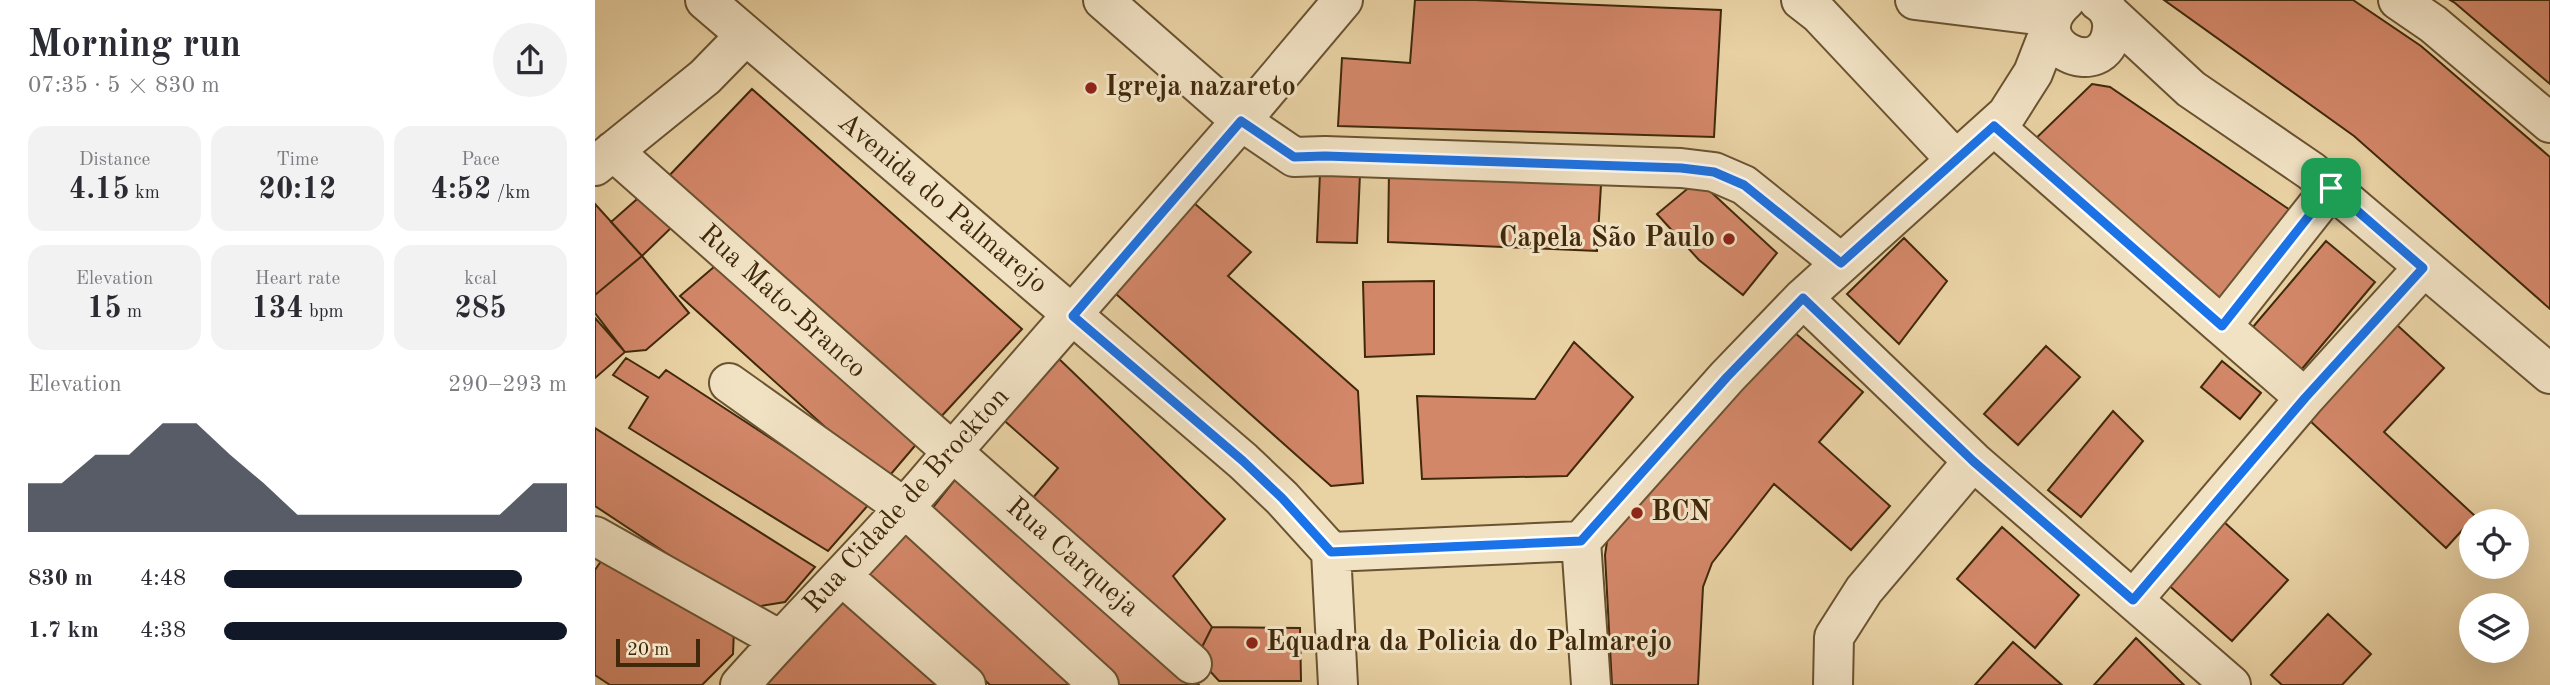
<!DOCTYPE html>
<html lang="en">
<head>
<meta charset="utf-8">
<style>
  :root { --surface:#fff; --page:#f2f2f3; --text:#2b2b33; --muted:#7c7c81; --accent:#111827 }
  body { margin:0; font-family:"Old Standard TT",serif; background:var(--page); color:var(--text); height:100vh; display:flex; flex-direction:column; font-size:26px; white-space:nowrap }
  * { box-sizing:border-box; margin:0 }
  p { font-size:23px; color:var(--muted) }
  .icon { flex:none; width:38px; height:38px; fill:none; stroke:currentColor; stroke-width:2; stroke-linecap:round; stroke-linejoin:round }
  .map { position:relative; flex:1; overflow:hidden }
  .drawer { display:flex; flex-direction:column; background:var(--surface); width:595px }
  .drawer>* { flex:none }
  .controls { position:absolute; left:1864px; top:509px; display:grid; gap:14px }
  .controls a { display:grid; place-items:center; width:70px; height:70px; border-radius:50%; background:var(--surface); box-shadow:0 7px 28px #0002; font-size:35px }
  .scale { position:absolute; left:21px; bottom:18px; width:84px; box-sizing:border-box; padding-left:7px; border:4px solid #40290b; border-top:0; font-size:19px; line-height:24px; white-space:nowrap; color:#40290b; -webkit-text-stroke:5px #f1e2c4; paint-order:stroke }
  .pin { position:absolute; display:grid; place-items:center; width:60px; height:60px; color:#fff; margin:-30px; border-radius:14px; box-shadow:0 4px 10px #0006 }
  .round { display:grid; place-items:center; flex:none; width:74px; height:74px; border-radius:37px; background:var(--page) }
  .overview { display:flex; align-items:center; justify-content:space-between; height:119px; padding:0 28px }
  h1 { font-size:38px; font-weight:700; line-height:52px }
  .metrics { display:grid; grid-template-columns:repeat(3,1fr); gap:10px; height:119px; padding:7px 28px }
  .metrics div { display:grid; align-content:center; border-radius:18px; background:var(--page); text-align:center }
  .metrics b { font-size:30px; font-weight:700 }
  .metrics small { font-size:19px; font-weight:400 }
  .metrics p { font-size:19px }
  .chart { height:196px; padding:14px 28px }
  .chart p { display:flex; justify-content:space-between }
  .chart svg { width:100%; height:126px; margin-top:7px; fill:var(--accent); opacity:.7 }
  ul { padding:0 28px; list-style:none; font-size:23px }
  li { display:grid; grid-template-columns:112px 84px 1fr; align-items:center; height:52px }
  li i { height:18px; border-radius:9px; background:var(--accent) }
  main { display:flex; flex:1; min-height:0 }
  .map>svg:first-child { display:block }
  .building { fill:#d38769; stroke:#40290b; stroke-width:2 }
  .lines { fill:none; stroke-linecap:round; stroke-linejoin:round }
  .minor-casing { stroke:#6a5331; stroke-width:42 }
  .minor { stroke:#f1e2c4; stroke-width:38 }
  .route-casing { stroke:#fff; stroke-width:14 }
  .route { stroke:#1a73e8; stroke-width:9 }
  .poi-dot { fill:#8f2418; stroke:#f1e2c4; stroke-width:2.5 }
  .labels { text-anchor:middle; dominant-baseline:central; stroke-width:6; stroke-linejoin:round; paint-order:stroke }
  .poi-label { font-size:28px; font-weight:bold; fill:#40290b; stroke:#f1e2c4; text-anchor:start }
  .street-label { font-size:28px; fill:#40290b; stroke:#f1e2c4 }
</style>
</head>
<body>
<main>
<section class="drawer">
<div class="overview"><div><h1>Morning run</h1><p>07:35 · 5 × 830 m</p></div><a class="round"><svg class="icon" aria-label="share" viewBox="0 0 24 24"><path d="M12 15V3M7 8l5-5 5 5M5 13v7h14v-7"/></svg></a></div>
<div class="metrics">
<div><p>Distance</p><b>4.15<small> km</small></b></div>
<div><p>Time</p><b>20:12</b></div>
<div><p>Pace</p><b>4:52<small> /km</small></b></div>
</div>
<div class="metrics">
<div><p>Elevation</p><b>15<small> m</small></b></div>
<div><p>Heart rate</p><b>134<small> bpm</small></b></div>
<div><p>kcal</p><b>285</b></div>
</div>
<div class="chart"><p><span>Elevation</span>290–293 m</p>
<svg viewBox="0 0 160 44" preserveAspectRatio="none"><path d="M0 44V27L10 27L20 17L30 17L40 6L50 6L60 17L70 27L80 38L90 38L100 38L110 38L120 38L130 38L140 38L150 27L160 27V44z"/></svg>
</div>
<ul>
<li><b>830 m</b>4:48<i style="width:87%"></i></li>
<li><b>1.7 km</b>4:38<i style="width:100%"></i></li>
</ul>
</section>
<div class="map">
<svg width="1955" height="685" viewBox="0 0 1955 685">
  <rect width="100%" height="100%" fill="#e9d2a4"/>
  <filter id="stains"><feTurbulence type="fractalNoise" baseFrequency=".00286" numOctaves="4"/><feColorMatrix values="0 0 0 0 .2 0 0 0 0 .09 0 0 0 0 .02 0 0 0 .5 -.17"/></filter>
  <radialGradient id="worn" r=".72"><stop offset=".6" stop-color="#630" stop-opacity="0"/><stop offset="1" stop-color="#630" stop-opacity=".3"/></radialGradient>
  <path class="building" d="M820,0H880L1126,10L1119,137L743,126L747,58L815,63Z
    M1569,0H1758L1826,46L1955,157V309L1759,136Z
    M1855,0H1955V84L1860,3Z
    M1497,84L1515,87L1695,210L1621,306L1435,144Z
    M157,89L427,329L343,420L69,181Z
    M794,171L1006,185L1002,251L793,242Z
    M725,173L765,174L762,243L722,242Z
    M1103,180L1182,253L1148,295L1104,260L1062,214Z
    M49,193L79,225L47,256L16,222Z
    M592,197L656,252L633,276L763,391L768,483L736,486L512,286Z
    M0,204L47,256L0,295Z
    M1309,238L1352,281L1304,344L1252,294Z
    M1731,241L1780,282L1701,376L1652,334Z
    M47,256L94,313L51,350L30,352L0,313V295Z
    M127,260L324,441L290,481L85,296Z
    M839,281V354L770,357L768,282Z
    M0,318L30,352L0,378Z
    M1801,324L1849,368L1789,432L1880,516L1851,548L1713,419Z
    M1199,332L1268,392L1224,442L1295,506L1256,550L1179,484L1117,563L1108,587L1103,685H1017L1010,555L1013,535L1053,489Z
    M979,342L1038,397L972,476L827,479L822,396L940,399Z
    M1451,346L1485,377L1423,445L1389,414Z
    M460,355L630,519L578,576L617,627L602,657L437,499L463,468L404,416Z
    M31,358L64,378L71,370L275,503L233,551L34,428L53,397L18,375Z
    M1627,361L1666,393L1645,419L1606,387Z
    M1518,411L1548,441L1486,517L1453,490Z
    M0,428L220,567L190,602L154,608L0,506Z
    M367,471L604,685H522L332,515Z
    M1617,511L1693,580L1637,641L1562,575Z
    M1407,527L1484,595L1440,648L1362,579Z
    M311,529L485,685H395L271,571Z
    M13,551L139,629L138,654L107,685H15L0,675V570Z
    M254,594L354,685H170Z
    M1733,614L1776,654L1747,685H1687L1676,675Z
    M617,627L705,628L706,681H624L602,657Z
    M1541,638L1589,685H1499Z
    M1418,642L1467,685H1380Z"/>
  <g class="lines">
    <g class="minor-casing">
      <path id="minor" d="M110,0L648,461L687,498L736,552
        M508,0L646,121L699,157L730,156L1086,168L1119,172L1149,185L1246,263
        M1206,0L1224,14L1361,160
        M1320,0L1458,17
        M1471,0C1421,44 1511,87 1517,29C1518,18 1513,7 1503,1
        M1803,0L1838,24L1955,123
        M1514,13L1596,89L1716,171L1955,374
        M1399,126L1627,326L1736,188
        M18,151L597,664
        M0,166L110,77L150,36
        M1208,298L1378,461L1636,685
        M1627,326L1710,398
        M134,383L311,509L504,685
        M0,536L185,640
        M986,541L1132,377L1208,298L1412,114L1438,73L1456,27
        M986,541L996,685
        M736,552L986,541
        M736,552L743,685
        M247,576L371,685
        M1538,600L1710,398L1828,268
        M145,685C215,606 290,534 357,452L646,121L748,0
        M1238,685L1239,637L1269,590L1378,461"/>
    </g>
    <use href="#minor" class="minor"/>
  </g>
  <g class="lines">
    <g class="route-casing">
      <path id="route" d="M646,121L699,157L730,156L1086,168L1119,172L1149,185L1246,263L1399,126L1627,326L1736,188L1828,268L1710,398L1538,600L1378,461L1208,298L1132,377L986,541L736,552L687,498L648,461L478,316Z"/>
    </g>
    <use href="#route" class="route"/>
  </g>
  <g class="poi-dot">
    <circle cx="496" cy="88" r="7"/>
    <circle cx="1134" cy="239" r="7"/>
    <circle cx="1042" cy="513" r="7"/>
    <circle cx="657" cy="643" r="7"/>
  </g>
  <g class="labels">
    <g class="poi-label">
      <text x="510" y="88">Igreja nazareto</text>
      <text x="1120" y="239" text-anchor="end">Capela São Paulo</text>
      <text x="1056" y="513">BCN</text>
      <text x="671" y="643">Equadra da Policia do Palmarejo</text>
    </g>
    <g class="street-label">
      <text transform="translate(347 204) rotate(40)">Avenida do Palmarejo</text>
      <text transform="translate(187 302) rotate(42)">Rua Mato-Branco</text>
      <text transform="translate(312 501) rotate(-48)">Rua Cidade de Brockton</text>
      <text transform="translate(477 558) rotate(41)">Rua Carqueja</text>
    </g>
  </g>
  <rect width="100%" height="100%" filter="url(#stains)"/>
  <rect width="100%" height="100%" fill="url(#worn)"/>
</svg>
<div class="controls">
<a><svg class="icon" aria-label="locate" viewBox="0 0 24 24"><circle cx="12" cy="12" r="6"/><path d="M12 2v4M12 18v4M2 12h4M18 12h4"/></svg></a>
<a><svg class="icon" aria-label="layers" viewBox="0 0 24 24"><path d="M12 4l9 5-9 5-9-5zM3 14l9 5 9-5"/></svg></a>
</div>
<div class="scale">20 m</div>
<div class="pin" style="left:1736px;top:188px;background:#1e9e55"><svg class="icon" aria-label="arrive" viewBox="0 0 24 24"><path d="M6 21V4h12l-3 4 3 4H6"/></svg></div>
</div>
</main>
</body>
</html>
